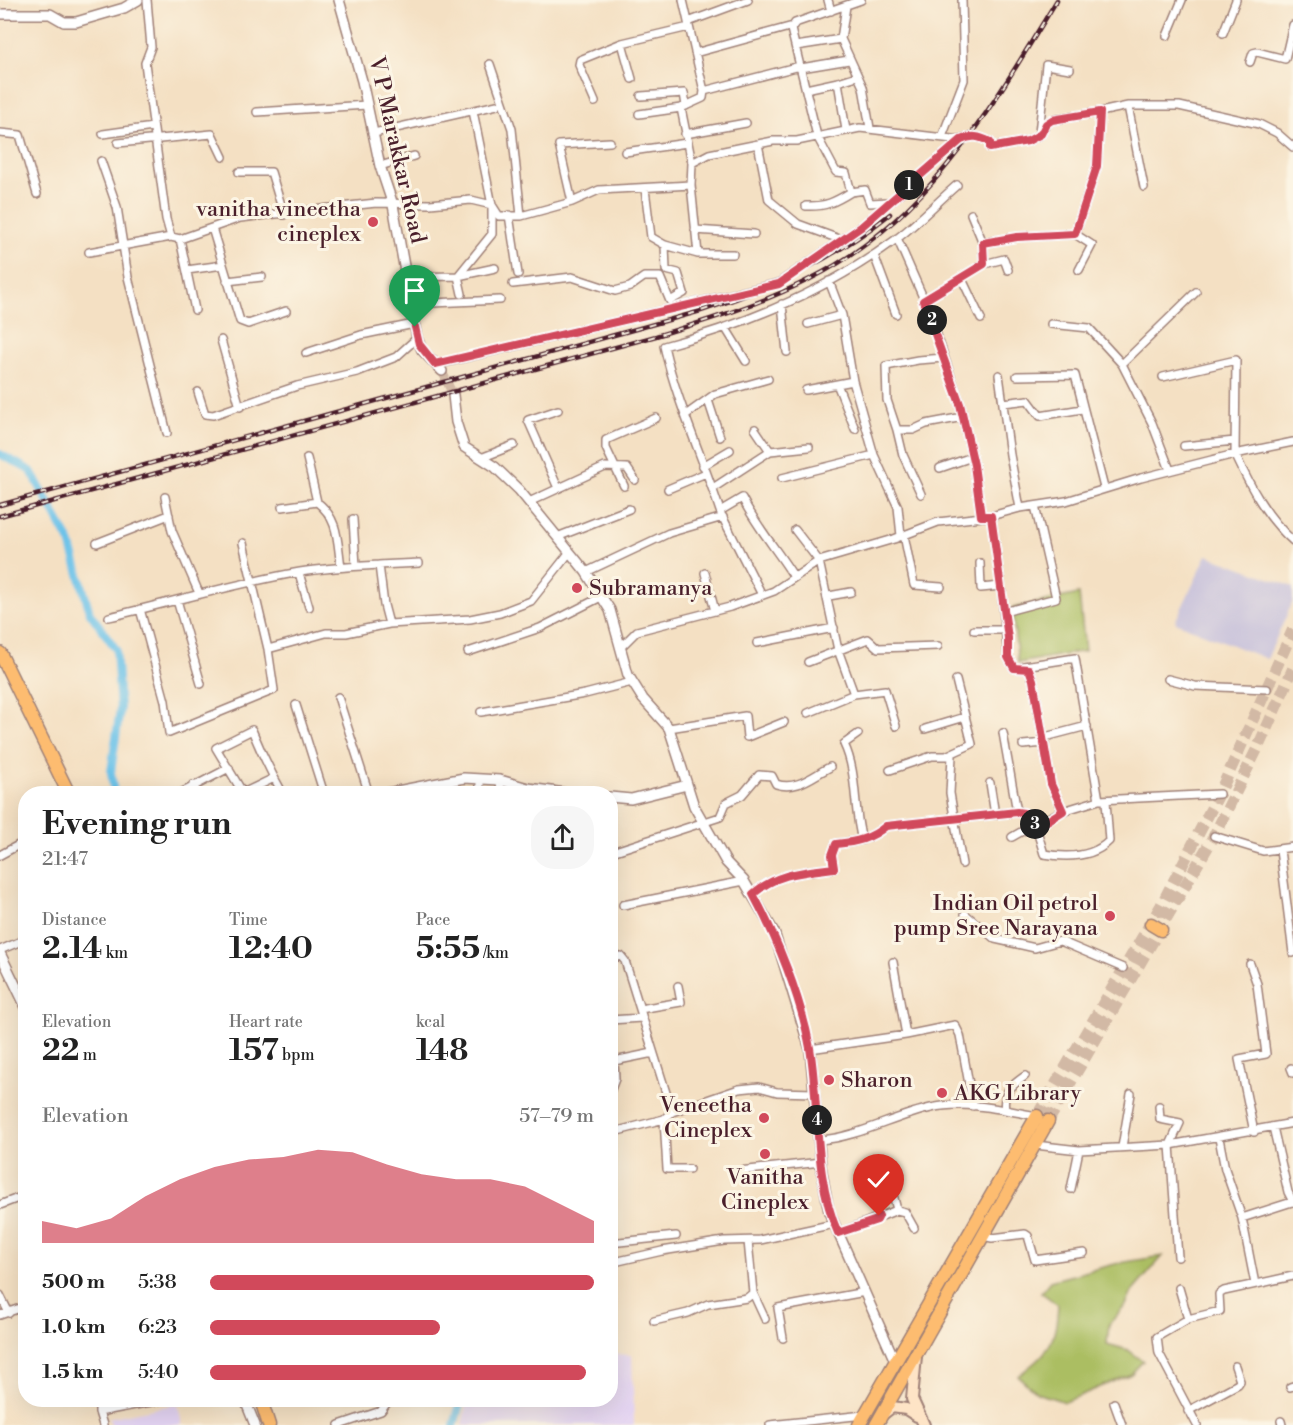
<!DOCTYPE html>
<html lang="en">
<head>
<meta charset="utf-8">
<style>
  :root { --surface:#fff; --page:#f6f6f6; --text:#222; --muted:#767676; --accent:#d1495b }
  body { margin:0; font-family:"Libre Bodoni",serif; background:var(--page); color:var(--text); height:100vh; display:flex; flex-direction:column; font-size:22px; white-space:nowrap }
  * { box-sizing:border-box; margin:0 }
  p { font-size:20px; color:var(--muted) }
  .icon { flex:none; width:33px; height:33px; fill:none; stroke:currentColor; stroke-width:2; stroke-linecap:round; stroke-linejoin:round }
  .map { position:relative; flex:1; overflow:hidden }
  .side { position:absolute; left:18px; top:786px; width:600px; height:621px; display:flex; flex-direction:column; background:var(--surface); border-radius:24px; box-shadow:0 6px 24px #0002 }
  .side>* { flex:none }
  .pin { position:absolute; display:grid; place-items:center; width:51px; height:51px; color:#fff; margin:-62px -26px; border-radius:50% 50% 50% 0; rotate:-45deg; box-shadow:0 0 6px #0007 }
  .pin .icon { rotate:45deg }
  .km { position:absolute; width:30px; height:30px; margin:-15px; border-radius:50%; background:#222; color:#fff; font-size:16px; line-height:30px; text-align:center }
  .round { display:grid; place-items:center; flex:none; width:63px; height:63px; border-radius:24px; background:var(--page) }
  .head { display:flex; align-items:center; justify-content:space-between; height:102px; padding:0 24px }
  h1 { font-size:33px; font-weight:700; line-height:45px }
  .stats { display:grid; grid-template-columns:repeat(3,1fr); gap:9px; height:102px; padding:6px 24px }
  .stats div { display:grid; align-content:center }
  .stats b { font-size:30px; font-weight:700 }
  .stats small { font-size:16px; font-weight:400 }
  .stats p { font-size:16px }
  .chart { height:168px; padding:12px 24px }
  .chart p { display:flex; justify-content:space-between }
  .chart svg { width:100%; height:108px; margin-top:6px; fill:var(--accent); opacity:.7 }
  ul { padding:0 24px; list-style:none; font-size:20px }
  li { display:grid; grid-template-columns:96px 72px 1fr; align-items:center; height:45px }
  li i { height:15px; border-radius:8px; background:var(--accent) }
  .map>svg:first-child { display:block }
  .built { fill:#e3d3f2 }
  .industrial { fill:#c6c0da }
  .green { fill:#abbe62; stroke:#7a6e46; stroke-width:1.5 }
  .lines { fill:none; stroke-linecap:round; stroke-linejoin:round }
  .canal { stroke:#6cc2e9; stroke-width:8 }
  .tertiary-tunnel { stroke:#d2b9a5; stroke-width:9; stroke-dasharray:9 4.5; stroke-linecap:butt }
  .trunk-tunnel { stroke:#d2b9a5; stroke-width:12; stroke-dasharray:12 6; stroke-linecap:butt }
  .minor-casing { stroke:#9f8077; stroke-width:10 }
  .tertiary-casing { stroke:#9f8077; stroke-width:12 }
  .secondary-casing { stroke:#9f8077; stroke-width:14 }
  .trunk-casing { stroke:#9f8077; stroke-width:15 }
  .minor { stroke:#fff; stroke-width:7 }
  .tertiary { stroke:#fff; stroke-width:9 }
  .secondary { stroke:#fee4c6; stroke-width:10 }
  .trunk { stroke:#fdbc70; stroke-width:12 }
  .rail-casing { stroke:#4a1f2b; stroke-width:4.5 }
  .rail { stroke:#fcf5e5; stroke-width:2; stroke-dasharray:7; stroke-linecap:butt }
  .route-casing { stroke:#fff; stroke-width:12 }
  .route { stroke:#d1495b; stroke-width:8 }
  .poi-dot { fill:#d1495b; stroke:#fcf5e5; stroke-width:2 }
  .labels { text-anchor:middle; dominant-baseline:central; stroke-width:6; stroke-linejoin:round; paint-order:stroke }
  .street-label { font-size:22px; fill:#4a1f2b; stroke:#fcf5e5 }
  .poi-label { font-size:22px; fill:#4a1f2b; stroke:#fcf5e5; text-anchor:end }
</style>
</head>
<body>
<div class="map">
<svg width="1293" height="1425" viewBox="0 0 1293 1425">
  <rect width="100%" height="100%" fill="#fcf5e5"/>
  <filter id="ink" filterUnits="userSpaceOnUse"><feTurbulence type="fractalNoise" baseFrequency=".0167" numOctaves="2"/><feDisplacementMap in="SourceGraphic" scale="12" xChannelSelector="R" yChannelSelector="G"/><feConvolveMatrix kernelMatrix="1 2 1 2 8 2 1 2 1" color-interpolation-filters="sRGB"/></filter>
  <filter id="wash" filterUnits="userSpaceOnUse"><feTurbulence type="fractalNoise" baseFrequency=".008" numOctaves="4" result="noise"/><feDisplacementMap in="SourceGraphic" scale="24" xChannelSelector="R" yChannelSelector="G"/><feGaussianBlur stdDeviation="1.35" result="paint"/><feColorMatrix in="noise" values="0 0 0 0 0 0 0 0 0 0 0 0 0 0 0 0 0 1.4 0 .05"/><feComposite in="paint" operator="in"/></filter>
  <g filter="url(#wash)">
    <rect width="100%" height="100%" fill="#f4e0c3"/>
    <path class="built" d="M611,1354L632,1355L634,1425H462L467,1400H610Z
      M178,1404L182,1425H112L108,1418Z"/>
    <path class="industrial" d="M1207,555L1293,587V601L1267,659L1175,622Z"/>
    <path class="green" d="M1079,594L1085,651L1018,663L1012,608Z
      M1163,1256L1132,1292L1126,1305L1109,1324L1107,1344L1128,1350L1143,1361L1131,1374L1065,1402L1037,1393L1018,1376C1049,1352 1056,1344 1058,1305L1041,1292L1050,1281L1119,1263Z"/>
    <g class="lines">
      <path class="canal" d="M0,454L31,471L70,542L90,613L116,649L120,709L111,772L114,794
        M454,1425L461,1400"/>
    </g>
  </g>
  <g filter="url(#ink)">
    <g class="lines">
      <path class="tertiary-tunnel" d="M442,371L453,395"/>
      <path class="trunk-tunnel" d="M1037,1116L1161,906L1222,788L1293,630
        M1048,1121L1214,836L1259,745L1293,669"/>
      <g class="minor-casing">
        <path id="minor" d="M147,0L151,47L145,63L166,219L171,237L180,239L240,218L376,203L430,204L471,200L492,205L499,216H521L572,202L599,190L691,185L692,163L709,154L773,141H797L860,128L961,140
          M683,0L704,91L703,98L681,108L692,163
          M828,0L831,11
          M861,0L795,23L791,29L817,136L836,172L846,173L851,192L865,190L870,203L889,202
          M688,22L748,0
          M1223,33L1236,0
          M1167,36L1182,0
          M841,39L863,87L870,128
          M796,46L841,39L846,6
          M695,53L793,26
          M1250,62L1253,53L1257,52L1285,59L1293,25
          M490,64L512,129L521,216
          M801,68L849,60
          M632,79L622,43L689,27
          M838,82L857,76
          M806,89L838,82L846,130
          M704,91L800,66
          M641,96L684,93L686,106
          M595,102L579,65L580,60L622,43
          M1128,106L1144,187
          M257,112L367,105
          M639,114L681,108
          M0,133L20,135L37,194
          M374,133L497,105
          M1039,133L1046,65L1070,69
          M103,134L153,127
          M685,134L746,123
          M942,137L964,80L962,0
          M118,143L212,134L223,157
          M758,144L769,200L798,224L842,240
          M625,152L687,143
          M101,161L117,207L128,277L167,433
          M380,166L414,156
          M239,172H271L284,215
          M691,185L698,254H733
          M645,189L651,237L665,245L698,254
          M572,202L559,145L610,142
          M806,206C825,207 835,202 851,192
          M971,214L983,243
          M509,215L518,274
          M212,228L240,321L248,324L286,311
          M695,230L754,234
          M1075,234L1092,245L1079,270
          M897,238L929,311L960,404L974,465L981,516
          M180,239L195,310
          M89,252L171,237
          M874,255L896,314
          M984,264L1004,259L1008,270
          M187,270L223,265
          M458,276L492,234V205L473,111
          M458,276L495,268
          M405,277L458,276L462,294
          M962,279L981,319
          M227,281L262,277
          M829,281L842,315L853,381L874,455L898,507L901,536
          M513,284L572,277L615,291L630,287L644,277H660L670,301L684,293L678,273L666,270L665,245
          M923,301L984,264L983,243L1017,237L1075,234L1097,166L1100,112L1128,106H1179L1259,124L1277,133L1293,147
          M410,304L500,300
          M782,304L787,352
          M808,324L842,315
          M1051,324L1089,328L1122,364L1152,423L1170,470
          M725,327L746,361
          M221,340L240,407
          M306,353L361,335L414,324
          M1122,364L1196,292
          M435,365L779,283L861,227L961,140C972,135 979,136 990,142V148L1028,141L1041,134L1046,124L1052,120L1100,112
          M999,375L1010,455L1020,508
          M1017,376L1075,375L1104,488
          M1163,377L1236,360L1235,454L1293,442
          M837,384L855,429
          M806,390L853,381
          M198,392L205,414L213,415L297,386L357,372L396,357L417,338
          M708,400L720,437
          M1003,403L1028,400L1040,416L1082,409
          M558,410L528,420L558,488
          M687,414L715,394L768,379
          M755,429L770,451
          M897,430L887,400L886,366L918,360L944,358
          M1184,446L1235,441
          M307,458L317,502
          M481,458L514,445
          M703,466L730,450
          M940,468L972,457
          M782,478L874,455
          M624,486L606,448V440L656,418
          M713,488L770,451L809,447
          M668,489L706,473
          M921,494L903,455L897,430H913L926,424L963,417
          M165,497L172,531L199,593
          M529,502L605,467L627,468L635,480
          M282,507L317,502C339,519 337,540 341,567
          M721,514L762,595
          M991,516L1001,586L1008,657L1014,668L1029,669L1033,680L1051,784L1063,811
          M353,519L356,566
          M795,530L819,561L838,650L854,694
          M904,535L914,585L941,587
          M557,537L629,509
          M97,543L169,515
          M980,563L981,588L1001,586
          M379,565L384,605L389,624
          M586,572L669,533L723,517
          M299,573L309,607
          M705,573L715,611
          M794,577C777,550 757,527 742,498L720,511C702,455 677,403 664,346C747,324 826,291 895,240C917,224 936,203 957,185
          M829,596L851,592
          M177,600L201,684
          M140,609L165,701L169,733L274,690L268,649L243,543
          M1004,612L1056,598L1035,506
          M109,617C172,602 236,583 300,572C340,566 380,565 419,563
          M974,630H1006
          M757,643L834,628
          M621,647L637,631L730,607L774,591L819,561L894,539L938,522L991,516L1020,508L1066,501L1141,478L1235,454C1250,486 1266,517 1293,541
          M268,649L326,633H346L389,624L470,619L500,613L531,601L569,553
          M468,652L540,628L601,597
          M808,662L868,639L878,648L938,646
          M1024,666L1075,658L1099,800
          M1168,679L1195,686L1267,689
          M338,697L369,794
          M296,705L324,794
          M481,712L585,694L632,682
          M808,713L854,694L885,690L896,726
          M669,728L745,716L747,737L784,722
          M925,729L965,717
          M1003,733L1017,812
          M858,734L844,744C858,773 853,809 862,840
          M1045,737L1087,726
          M1023,745L1045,743
          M948,755L972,744L956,680
          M890,770L932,756H952L950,793L962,864
          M274,778L243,793L216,748L252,730C261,752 271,773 283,794
          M500,780L501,794
          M990,783L995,815
          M193,785L198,794
          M179,794L229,768
          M480,794V779
          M1214,836L1263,851L1293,847
          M1012,837L1035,824L1044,854C1067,858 1092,858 1109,841L1106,801
          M1280,850L1293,953
          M612,852L720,817L726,803L742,795L759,775L772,776L776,784C797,791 812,776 830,767
          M0,855L26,841
          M752,894C777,873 803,872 834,868L832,855L836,844C856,842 871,839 886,826L1017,812L1024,813L1035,824L1063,811L1099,800L1219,794
          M623,905L744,881
          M965,914L995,939L1035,948L1060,941L1123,968
          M0,950L26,939
          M610,958L621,956L625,961L672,1112
          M893,962L906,1035
          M1250,964L1257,984L1266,1054L1239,1059L1254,1132
          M640,1009L681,1002L678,986
          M610,1020L642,1018
          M810,1049L906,1035L955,1025L960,1035L973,1106
          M1291,1068L1293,1073
          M610,1092L615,1079L614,1061L653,1053
          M1159,1106L1160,1119L1180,1123L1170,1145L1178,1257
          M1005,1110C1002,1092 1011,1086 1025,1076
          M664,1119L667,1169H689
          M1273,1127L1288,1192L1293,1202
          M610,1133L664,1119L672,1112L739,1089L759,1087L777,1092L814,1093
          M1219,1138L1225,1169L1242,1218L1255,1284
          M820,1140C859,1137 894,1116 931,1108C966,1100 1003,1110 1037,1116
          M1035,1145L1079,1150L1170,1145L1293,1123
          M1122,1147L1131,1094
          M739,1171L821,1162
          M1071,1189L1079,1150
          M0,1205L26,1195
          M897,1210L905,1212L914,1228
          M1242,1218L1292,1202
          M839,1233L897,1210L894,1198
          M983,1236L992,1238L1025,1234L1028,1236L1035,1260L1084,1253
          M748,1241L753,1293L765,1319
          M610,1243L676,1236
          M610,1263L662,1251L724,1241L760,1240L834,1224
          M1179,1288L1188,1319
          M0,1295L9,1313
          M0,1315L26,1306
          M654,1321L688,1313L708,1304L747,1298L753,1293
          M783,1338L778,1308L865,1292
          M1290,1387L1293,1386
          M99,1400V1412
          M1114,1403L1122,1425
          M1188,1411L1238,1384L1240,1381L1235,1366
          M1281,1421L1282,1425
          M103,1425L99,1412L161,1400
          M339,1425L381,1411L389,1400
          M770,1425L864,1415
          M1197,1425L1159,1353L1157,1337L1188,1319L1220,1311L1219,1294L1224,1291L1293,1276"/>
      </g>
      <g class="tertiary-casing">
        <path id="tertiary" d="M339,0L362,81L380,166L393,205L417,338L422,350L442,371
          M0,14H50L64,22H76L124,8L138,0
          M453,395L456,422L464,447L495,467L519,490L586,572L610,610L628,675L643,699L669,728L694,806L726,862L744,881L774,932L810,1049L821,1167L829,1212L895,1361
          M382,794L464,778L500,780L528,788L573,794
          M610,797L631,799L687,785
          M0,953L26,1007
          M245,1400L255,1425"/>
      </g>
      <g class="secondary-casing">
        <path id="secondary" d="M916,1356L912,1399L924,1425
          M883,1414L892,1407L906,1409L917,1416"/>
      </g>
      <g class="trunk-casing">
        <path id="trunk" d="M0,653L69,794
          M1151,924L1161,930
          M261,1400L269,1425
          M859,1425L1037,1116
          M876,1425L1048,1121"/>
      </g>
      <use href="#minor" class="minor"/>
      <use href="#tertiary" class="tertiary"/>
      <use href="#secondary" class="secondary"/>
      <use href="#trunk" class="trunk"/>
      <g class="rail-casing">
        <path id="rail" d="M0,505L701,311C771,288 833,260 890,214
          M0,516L656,336C709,320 761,304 810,279C928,220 991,108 1057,0"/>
      </g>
      <use href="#rail" class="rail"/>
    </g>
  </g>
  <g class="lines" filter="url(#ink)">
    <g class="route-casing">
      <path id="route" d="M415,327L419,344L435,364L779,284L861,227L961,140C972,135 979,136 990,142V148L1028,141L1041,134L1046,124L1052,120L1100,112L1097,166L1075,234L1017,237L983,243L984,264L923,301L960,404L974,465L981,516H991L1008,638V657L1014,668L1029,669L1033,680L1051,784L1063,811L1047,821L1035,824L1024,813L1017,812L886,826C871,839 856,842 836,844L832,855L834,868C803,872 777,873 753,894C777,938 801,998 810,1048C820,1109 813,1176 838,1233L877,1220L879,1216"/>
    </g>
    <use href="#route" class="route"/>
  </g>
  <g class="poi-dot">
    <circle cx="373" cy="222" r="6"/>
    <circle cx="577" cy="588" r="6"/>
    <circle cx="1110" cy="916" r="6"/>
    <circle cx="829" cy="1080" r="6"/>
    <circle cx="942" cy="1093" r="6"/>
    <circle cx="764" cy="1118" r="6"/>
    <circle cx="765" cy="1154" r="6"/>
  </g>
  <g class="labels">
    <g class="street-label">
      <text transform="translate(397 150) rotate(77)">V P Marakkar Road</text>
    </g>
    <g class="poi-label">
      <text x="361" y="209">vanitha vineetha<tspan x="361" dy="25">cineplex</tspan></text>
      <text x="589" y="588" text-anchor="start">Subramanya</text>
      <text x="1098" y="903">Indian Oil petrol<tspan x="1098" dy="25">pump Sree Narayana</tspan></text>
      <text x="841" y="1080" text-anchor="start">Sharon</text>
      <text x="954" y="1093" text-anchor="start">AKG Library</text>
      <text x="752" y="1105">Veneetha<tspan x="752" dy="25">Cineplex</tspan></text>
      <text x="765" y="1177" text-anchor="middle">Vanitha<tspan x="765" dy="25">Cineplex</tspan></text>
    </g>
  </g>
</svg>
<div class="pin" style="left:415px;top:327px;background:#1e9e55"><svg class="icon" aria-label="arrive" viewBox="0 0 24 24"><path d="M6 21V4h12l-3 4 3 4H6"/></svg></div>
<div class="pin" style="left:879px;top:1216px;background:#d93025"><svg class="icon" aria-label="check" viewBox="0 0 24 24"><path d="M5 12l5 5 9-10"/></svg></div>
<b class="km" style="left:909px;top:185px">1</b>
<b class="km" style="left:932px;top:320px">2</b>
<b class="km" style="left:1035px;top:824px">3</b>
<b class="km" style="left:817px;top:1120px">4</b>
<section class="side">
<div class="head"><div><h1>Evening run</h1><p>21:47</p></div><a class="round"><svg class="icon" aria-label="share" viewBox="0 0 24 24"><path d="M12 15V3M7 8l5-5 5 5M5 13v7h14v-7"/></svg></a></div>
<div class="stats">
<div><p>Distance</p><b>2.14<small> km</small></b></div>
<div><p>Time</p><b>12:40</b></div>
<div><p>Pace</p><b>5:55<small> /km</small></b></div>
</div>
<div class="stats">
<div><p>Elevation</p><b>22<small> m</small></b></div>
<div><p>Heart rate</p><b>157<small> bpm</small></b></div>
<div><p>kcal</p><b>148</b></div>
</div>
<div class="chart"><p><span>Elevation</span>57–79 m</p>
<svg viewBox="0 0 160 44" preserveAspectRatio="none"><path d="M0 44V35L10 38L20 34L30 25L40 18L50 13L60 10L70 9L80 6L90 7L100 12L110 16L120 18L130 18L140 21L150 28L160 35V44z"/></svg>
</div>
<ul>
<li><b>500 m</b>5:38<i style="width:100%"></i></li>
<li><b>1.0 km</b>6:23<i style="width:60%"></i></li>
<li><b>1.5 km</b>5:40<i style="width:98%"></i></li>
</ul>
</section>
</div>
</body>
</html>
